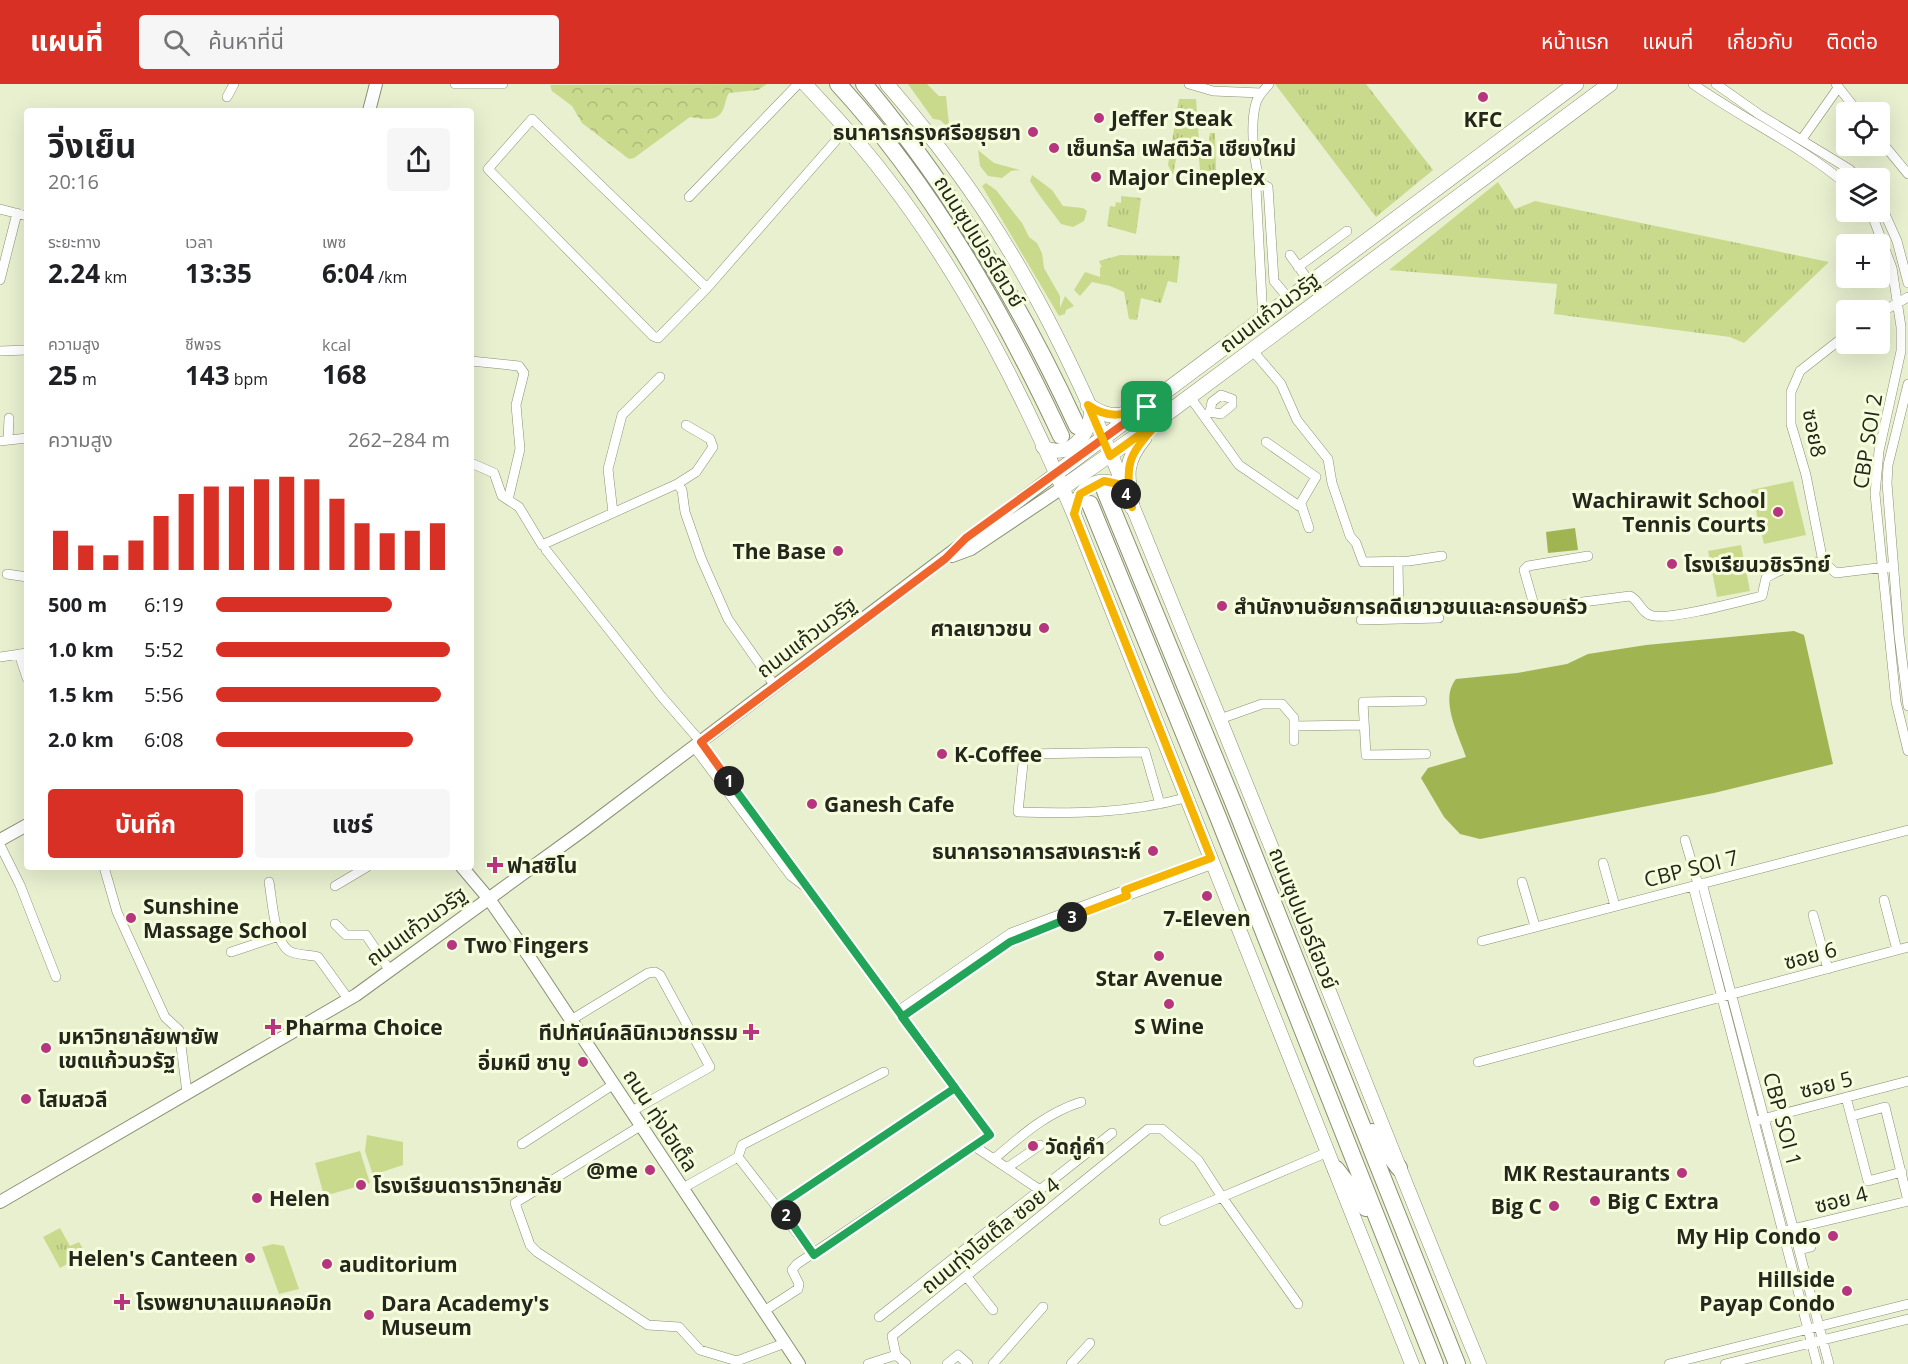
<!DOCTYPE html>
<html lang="th">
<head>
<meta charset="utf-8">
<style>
  :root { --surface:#fff; --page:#f6f6f6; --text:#202124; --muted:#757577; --accent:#d93025 }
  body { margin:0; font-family:"Open Sans","Noto Sans Thai",sans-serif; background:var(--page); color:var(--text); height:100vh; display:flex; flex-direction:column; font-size:22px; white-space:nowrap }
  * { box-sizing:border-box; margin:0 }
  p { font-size:20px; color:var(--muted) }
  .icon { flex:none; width:33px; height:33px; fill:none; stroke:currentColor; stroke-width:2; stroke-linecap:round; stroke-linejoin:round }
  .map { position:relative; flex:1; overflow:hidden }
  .panel { position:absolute; left:24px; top:24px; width:450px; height:762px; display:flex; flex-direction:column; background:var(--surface); border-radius:6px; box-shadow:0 6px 24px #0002 }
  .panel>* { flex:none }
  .controls { position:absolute; left:1836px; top:18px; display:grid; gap:12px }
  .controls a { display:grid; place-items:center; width:54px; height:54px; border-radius:6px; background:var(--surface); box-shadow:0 6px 24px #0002; font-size:30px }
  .pin { position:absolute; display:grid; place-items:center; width:51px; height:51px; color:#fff; margin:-26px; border-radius:12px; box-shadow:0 3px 9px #0006 }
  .km { position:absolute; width:30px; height:30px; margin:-15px; border-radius:50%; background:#222; color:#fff; font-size:16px; line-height:30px; text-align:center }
  .round { display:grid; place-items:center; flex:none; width:63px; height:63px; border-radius:6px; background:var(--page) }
  .headline { display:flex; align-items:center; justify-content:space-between; height:102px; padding:0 24px }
  h1 { font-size:33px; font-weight:700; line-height:45px }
  .stats { display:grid; grid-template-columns:repeat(3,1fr); gap:9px; height:102px; padding:6px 24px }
  .stats div { display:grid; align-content:center }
  .stats b { font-size:26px; font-weight:700 }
  .stats small { font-size:16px; font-weight:400 }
  .stats p { font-size:16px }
  .chart { height:168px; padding:12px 24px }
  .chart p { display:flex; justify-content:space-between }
  .chart svg { width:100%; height:108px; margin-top:6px; stroke:var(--accent); stroke-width:6 }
  .cta { display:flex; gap:12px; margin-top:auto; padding:12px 24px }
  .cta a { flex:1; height:69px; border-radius:6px; background:var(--accent); color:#fff; font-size:24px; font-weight:700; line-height:69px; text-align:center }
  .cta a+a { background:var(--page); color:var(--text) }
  ul { padding:0 24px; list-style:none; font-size:20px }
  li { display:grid; grid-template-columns:96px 72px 1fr; align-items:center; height:45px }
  li i { height:15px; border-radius:8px; background:var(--accent) }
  header { display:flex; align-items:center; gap:36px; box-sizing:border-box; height:84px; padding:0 30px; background:var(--accent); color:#fff }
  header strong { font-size:28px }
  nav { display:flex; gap:33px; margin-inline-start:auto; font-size:21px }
  .search { width:420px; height:54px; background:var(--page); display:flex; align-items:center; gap:15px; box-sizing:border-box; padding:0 21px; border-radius:6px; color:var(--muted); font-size:22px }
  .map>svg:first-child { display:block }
  .grass { fill:url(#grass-tufts) }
  .forest { fill:url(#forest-crowns) }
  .park { fill:#c9da8d }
  .water { fill:#a1b452 }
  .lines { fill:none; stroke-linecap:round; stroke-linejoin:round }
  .minor-casing { stroke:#8a9173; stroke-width:10 }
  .tertiary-casing { stroke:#8a9173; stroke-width:14 }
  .secondary-casing { stroke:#8a9173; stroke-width:15 }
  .primary-casing { stroke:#8a9173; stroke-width:16 }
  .trunk-casing { stroke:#8a9173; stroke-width:18 }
  .minor { stroke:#fff; stroke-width:9 }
  .tertiary { stroke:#fff; stroke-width:12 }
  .secondary { stroke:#fff; stroke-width:14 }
  .primary { stroke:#fff; stroke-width:15 }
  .trunk { stroke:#fff; stroke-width:16 }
  .split-1-casing { stroke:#fff; stroke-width:12 }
  .split-2-casing { stroke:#fff; stroke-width:12 }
  .split-3-casing { stroke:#fff; stroke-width:12 }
  .split-4-casing { stroke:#fff; stroke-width:12 }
  .split-5-casing { stroke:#fff; stroke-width:12 }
  .split-1 { stroke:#f0652b; stroke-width:8 }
  .split-2 { stroke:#22a559; stroke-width:8 }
  .split-3 { stroke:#22a559; stroke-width:8 }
  .split-4 { stroke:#f5b400; stroke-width:8 }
  .split-5 { stroke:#f5b400; stroke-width:8 }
  .poi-dot { fill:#b7357f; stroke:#f5fddd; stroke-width:2 }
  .labels { text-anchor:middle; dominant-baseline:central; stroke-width:6; stroke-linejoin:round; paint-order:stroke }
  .poi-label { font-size:21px; font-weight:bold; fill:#25271c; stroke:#f5fddd; text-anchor:start }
  .street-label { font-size:21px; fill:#25271c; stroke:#f5fddd }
</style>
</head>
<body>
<header>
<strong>แผนที่</strong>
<div class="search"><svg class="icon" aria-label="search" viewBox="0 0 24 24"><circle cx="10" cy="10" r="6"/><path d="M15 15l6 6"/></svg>ค้นหาที่นี่</div>
<nav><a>หน้าแรก</a><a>แผนที่</a><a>เกี่ยวกับ</a><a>ติดต่อ</a></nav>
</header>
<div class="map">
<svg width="1908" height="1280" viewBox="0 0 1908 1280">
  <defs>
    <pattern id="grass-tufts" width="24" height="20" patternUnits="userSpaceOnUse" patternTransform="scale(1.5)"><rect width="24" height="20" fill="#c9da8d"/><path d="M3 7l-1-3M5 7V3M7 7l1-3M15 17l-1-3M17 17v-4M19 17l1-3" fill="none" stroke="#acbb79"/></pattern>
    <pattern id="forest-crowns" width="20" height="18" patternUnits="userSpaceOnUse" patternTransform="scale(1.5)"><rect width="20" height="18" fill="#c9da8d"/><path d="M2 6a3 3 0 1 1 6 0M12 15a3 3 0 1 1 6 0" fill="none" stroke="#acbb79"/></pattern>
  </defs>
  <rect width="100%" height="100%" fill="#e8f0d0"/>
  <path class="grass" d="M1275,0H1366L1433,86L1376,133Z
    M1179,15H1196L1199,56L1209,57L1210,49H1215L1216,87H1200L1198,61L1179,60L1173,91L1168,81Z
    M1498,98L1515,125L1535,117L1829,178L1744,259L1730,253L1554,230L1557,200L1389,186Z
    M1121,112L1141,114L1136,150L1107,142L1110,122L1115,123L1116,118L1121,119Z
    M1120,171L1180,172L1177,199L1168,197L1161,219L1141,214L1137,236L1129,235L1124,208L1110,202L1099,177Z
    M60,1144L70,1162L79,1158L86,1170L60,1184L43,1153Z"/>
  <path class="forest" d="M767,0L758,6L729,9C726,14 726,17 724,23C719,39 704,35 690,33L634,74L629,75L582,39L572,22L552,7L550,1Z"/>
  <path class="park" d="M908,0H927L939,12H946L949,40L947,42L940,36L933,35Z
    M978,66L994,79L1020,86L1011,87L1002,94L988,92L980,82Z
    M1032,91L1052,106L1063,122L1083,124L1087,127L1084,137L1073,143L1061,140C1050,125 1039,112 1030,97Z
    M986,99L996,106L1022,139L1029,153L1037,159L1042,169L1044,184L1060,212V224L1065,212L1074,222L1066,226L1065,230L1059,232L982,102Z
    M1100,183L1104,184L1110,202L1092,198L1080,212L1074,206L1085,188L1100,193Z
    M1793,397L1806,451L1764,460L1751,406Z
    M1741,461L1750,507L1717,513L1708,467Z
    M367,1051L403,1058V1081L373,1091L365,1067Z
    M360,1067L370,1099L324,1112L315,1079Z
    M273,1160L284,1162L299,1205L279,1210L262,1163Z"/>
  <path class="water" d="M1575,444L1578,466L1548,469L1546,448Z
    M1794,547L1804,551L1833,680L1714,709L1480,755L1460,750L1444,733L1421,694L1428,684L1466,673C1459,651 1439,616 1456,595L1517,589L1567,580L1588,570L1646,561Z"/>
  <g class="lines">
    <g class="minor-casing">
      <path id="minor" d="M455,0H503
        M1189,0L1213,7L1261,9
        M1693,0C1743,35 1799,61 1846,100
        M1716,0L1760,31L1849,85L1859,94
        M1836,0L1858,28
        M227,13L234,0
        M1802,55L1838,4
        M1880,56L1908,90
        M1262,100C1253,81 1250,40 1256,19C1258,12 1264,6 1269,0
        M689,113L798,0
        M1880,119L1897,157L1908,199
        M0,125L27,132
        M1871,128L1892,184L1901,243V267L1879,367L1875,410L1896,618L1908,667
        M1290,171L1311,200
        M1298,183L1347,147
        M0,196L17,129
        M707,204L532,35L488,85L653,252L658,254L707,204L846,45
        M1880,229L1908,213
        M1263,236L1256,103L1262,100L1268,103L1274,197L1290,216
        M0,267L27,266
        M1253,267L1281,300L1297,336L1328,375L1332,399L1350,452L1356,459L1363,478L1409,477L1442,472
        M471,277L519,282L524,289L516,321L520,365L508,416
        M1908,300L1888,381L1887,399L1899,551L1908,622
        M1190,313L1239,381L1299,422L1316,393L1266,358
        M1204,332L1210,328L1212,318L1221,311L1232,315V321L1221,330L1210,328
        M8,356L9,334
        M0,357L27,354
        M471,379L494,389L502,412L519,423L542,461L677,400L682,406L685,428L701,474L728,535L775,602
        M677,400L696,388L713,363L710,355L686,341
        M1301,420L1309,444
        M613,429L608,385L622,331L660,293
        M546,466L662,613L701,658L990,1051L797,1180L792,1186L799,1200L798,1205L764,1227
        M1588,472L1528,482L1524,486L1534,521L1551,522L1630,512C1640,517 1640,527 1650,531C1665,538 1742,517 1762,512L1766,494C1782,483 1804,479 1823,478L1836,489L1894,482
        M1398,477L1399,534
        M1823,478L1806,391L1791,340V308L1800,287L1846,251
        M7,490L27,493
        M1361,536L1439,534
        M19,570L27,594
        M0,573L27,569
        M1422,617L1363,618L1366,671L1426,670
        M1220,635L1262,620H1282L1294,634V657
        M1294,642L1364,641
        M694,663L791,792L803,801
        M1160,720L1145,668L1024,670L1018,728C1076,730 1129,729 1185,714
        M1685,756L1698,800
        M0,761L20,801L56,893
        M1603,779L1615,822
        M104,783L117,828L165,933L179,946L187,1009
        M269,798C272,814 274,857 289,867C298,872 309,870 318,873L349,916
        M1522,798L1535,842
        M1702,799L1829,1280
        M335,802L367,783
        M1693,802L1817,1280
        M1124,813L1213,780
        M1884,816L1897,866
        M1813,831L1828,885
        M335,840L346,851H366L390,887
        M1482,857L1908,746
        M231,868L279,852
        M898,927L1011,849L1211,774
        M902,933L1013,856L1075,832
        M571,936L648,889L655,888L660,891L710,983L632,1027
        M1478,978L1908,863
        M1846,1013L1868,1097L1902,1088
        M1852,1032L1885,1023L1908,1117
        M1759,1036L1908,997
        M642,1041L515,1119L530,1161L537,1168L648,1241L679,1243L700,1266L737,1277L785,1259
        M522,1060L614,1000
        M974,1062L1040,1106
        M738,1073L814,1171
        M994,1075C1021,1052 1046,1029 1081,1018
        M1007,1084L1040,1061
        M683,1104L738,1073L742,1061L884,988
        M779,1122L955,1004
        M1164,1137L1222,1113L1298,1220
        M1788,1146L1908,1117
        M1799,1166L1811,1163
        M967,1193L993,1226
        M879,1233L1112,1049
        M868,1280L896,1271
        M906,1280L896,1271L892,1252L1148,1045H1162L1198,1076L1222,1113L1328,1068
        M947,1280L958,1271L968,1280
        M993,1280L1043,1223
        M1071,1280L1090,1259
        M1669,1280L1908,1220
        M1725,1280L1908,1235"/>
    </g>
    <g class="tertiary-casing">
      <path id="tertiary" d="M369,27L376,0
        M952,472L971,465L1062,404
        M0,756L27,741
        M462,783L489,815L528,871L799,1280
        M0,1118L356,911L582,747L1055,390"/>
    </g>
    <g class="secondary-casing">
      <path id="secondary" d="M805,0C833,30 861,60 886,93C965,195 1025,314 1075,433L1412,1280
        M887,0C940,61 988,127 1027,197C1093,314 1140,443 1192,568C1290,804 1381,1043 1479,1280
        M1043,363C1068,376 1089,353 1091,329
        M1074,430C1076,404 1100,388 1123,404"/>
    </g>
    <g class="primary-casing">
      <path id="primary" d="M1088,321C1105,333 1116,334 1135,327
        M1055,390L1576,0
        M1062,404L1138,351L1610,0
        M1132,423C1127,393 1123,379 1144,354"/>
    </g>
    <g class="trunk-casing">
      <path id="trunk" d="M838,0C932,102 1002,227 1061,352
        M864,0C951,104 1020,219 1077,342
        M1105,407L1233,718L1457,1280
        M1090,420L1218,733L1435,1280
        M1372,1048L1399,1084
        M1336,1085L1366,1124"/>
    </g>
    <use href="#minor" class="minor"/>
    <use href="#tertiary" class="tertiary"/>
    <use href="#secondary" class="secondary"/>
    <use href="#primary" class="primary"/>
    <use href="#trunk" class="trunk"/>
  </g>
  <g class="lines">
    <g class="split-1-casing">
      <path id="split-1" d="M729,697L701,658L945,475L966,454L1147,323"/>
    </g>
    <g class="split-2-casing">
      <path id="split-2" d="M729,697L955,1004L779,1122L786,1131"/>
    </g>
    <g class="split-3-casing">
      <path id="split-3" d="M786,1131L814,1171L990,1051L902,933L1010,858L1072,833"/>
    </g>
    <g class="split-4-casing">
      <path id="split-4" d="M1072,833L1127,812L1125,806L1211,774L1074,430L1080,410L1104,397L1118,400L1126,410"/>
    </g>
    <g class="split-5-casing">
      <path id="split-5" d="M1126,410L1132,423C1124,375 1129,372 1160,336L1110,372L1088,321C1109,336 1124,331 1147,323"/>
    </g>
    <use href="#split-1" class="split-1"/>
    <use href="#split-2" class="split-2"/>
    <use href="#split-3" class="split-3"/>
    <use href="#split-4" class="split-4"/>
    <use href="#split-5" class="split-5"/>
  </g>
  <g class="poi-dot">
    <circle cx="1483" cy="13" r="6"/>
    <circle cx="1099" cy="34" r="6"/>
    <circle cx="1033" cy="48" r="6"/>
    <circle cx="1054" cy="64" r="6"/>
    <circle cx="1096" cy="93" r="6"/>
    <circle cx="1778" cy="428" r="6"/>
    <circle cx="838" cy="467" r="6"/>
    <circle cx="1672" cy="480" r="6"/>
    <circle cx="1222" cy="522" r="6"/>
    <circle cx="1044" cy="544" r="6"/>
    <circle cx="942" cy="670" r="6"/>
    <circle cx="812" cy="720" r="6"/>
    <circle cx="1153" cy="767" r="6"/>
    <path d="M492 772h6v6h6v6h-6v6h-6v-6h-6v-6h6z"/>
    <circle cx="1207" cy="812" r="6"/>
    <circle cx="131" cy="834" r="6"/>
    <circle cx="452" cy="861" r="6"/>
    <circle cx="1159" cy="872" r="6"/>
    <circle cx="1169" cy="920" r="6"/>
    <path d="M270 934h6v6h6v6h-6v6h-6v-6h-6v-6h6z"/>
    <path d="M748 939h6v6h6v6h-6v6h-6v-6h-6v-6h6z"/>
    <circle cx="46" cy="964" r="6"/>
    <circle cx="583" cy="978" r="6"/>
    <circle cx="26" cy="1015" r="6"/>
    <circle cx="1033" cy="1062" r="6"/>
    <circle cx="650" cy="1086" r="6"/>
    <circle cx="1682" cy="1089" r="6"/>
    <circle cx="361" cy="1101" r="6"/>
    <circle cx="257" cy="1114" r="6"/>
    <circle cx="1595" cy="1117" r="6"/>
    <circle cx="1554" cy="1122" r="6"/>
    <circle cx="1833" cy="1152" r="6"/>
    <circle cx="250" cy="1174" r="6"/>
    <circle cx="327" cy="1180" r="6"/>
    <circle cx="1847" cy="1207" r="6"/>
    <path d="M119 1209h6v6h6v6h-6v6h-6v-6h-6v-6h6z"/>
    <circle cx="369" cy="1231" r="6"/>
  </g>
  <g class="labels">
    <g class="poi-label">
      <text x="1111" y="34">Jeffer Steak</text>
      <text x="1483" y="35" text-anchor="middle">KFC</text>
      <text x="1021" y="48" text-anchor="end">ธนาคารกรุงศรีอยุธยา</text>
      <text x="1066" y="64">เซ็นทรัล เฟสติวัล เชียงใหม่</text>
      <text x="1108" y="93">Major Cineplex</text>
      <text x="1766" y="416" text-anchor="end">Wachirawit School<tspan x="1766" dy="24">Tennis Courts</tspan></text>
      <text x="826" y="467" text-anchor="end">The Base</text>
      <text x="1684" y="480">โรงเรียนวชิรวิทย์</text>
      <text x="1234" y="522">สำนักงานอัยการคดีเยาวชนและครอบครัว</text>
      <text x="1032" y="544" text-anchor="end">ศาลเยาวชน</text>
      <text x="954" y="670">K-Coffee</text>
      <text x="824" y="720">Ganesh Cafe</text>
      <text x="1141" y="767" text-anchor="end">ธนาคารอาคารสงเคราะห์</text>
      <text x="507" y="781">ฟาสซิโน</text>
      <text x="143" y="822">Sunshine<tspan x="143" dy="24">Massage School</tspan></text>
      <text x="1207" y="834" text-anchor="middle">7-Eleven</text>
      <text x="464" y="861">Two Fingers</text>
      <text x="1159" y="894" text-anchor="middle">Star Avenue</text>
      <text x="1169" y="942" text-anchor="middle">S Wine</text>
      <text x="285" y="943">Pharma Choice</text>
      <text x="738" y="948" text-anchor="end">ทีปทัศน์คลินิกเวชกรรม</text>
      <text x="58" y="952">มหาวิทยาลัยพายัพ<tspan x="58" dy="24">เขตแก้วนวรัฐ</tspan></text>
      <text x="571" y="978" text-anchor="end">อิ่มหมี ชาบู</text>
      <text x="38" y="1015">โสมสวลี</text>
      <text x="1045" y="1062">วัดกู่คำ</text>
      <text x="638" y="1086" text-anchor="end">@me</text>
      <text x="1670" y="1089" text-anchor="end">MK Restaurants</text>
      <text x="373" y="1101">โรงเรียนดาราวิทยาลัย</text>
      <text x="269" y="1114">Helen</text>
      <text x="1607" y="1117">Big C Extra</text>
      <text x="1542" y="1122" text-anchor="end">Big C</text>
      <text x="1821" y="1152" text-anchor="end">My Hip Condo</text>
      <text x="238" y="1174" text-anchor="end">Helen's Canteen</text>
      <text x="339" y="1180">auditorium</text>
      <text x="1835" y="1195" text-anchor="end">Hillside<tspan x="1835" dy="24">Payap Condo</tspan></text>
      <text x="136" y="1218">โรงพยาบาลแมคคอมิก</text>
      <text x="381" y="1219">Dara Academy's<tspan x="381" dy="24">Museum</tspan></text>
    </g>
    <g class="street-label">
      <text transform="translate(980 157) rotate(58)">ถนนซุปเปอร์ไฮเวย์</text>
      <text transform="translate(1269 228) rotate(-37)">ถนนแก้วนวรัฐ</text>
      <text transform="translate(1815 349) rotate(79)">ซอย8</text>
      <text transform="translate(1867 357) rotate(-81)">CBP SOI 2</text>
      <text transform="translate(806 553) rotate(-37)">ถนนแก้วนวรัฐ</text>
      <text transform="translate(1691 784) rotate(-14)">CBP SOI 7</text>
      <text transform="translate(1304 834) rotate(68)">ถนนซุปเปอร์ไฮเวย์</text>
      <text transform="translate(416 842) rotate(-36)">ถนนแก้วนวรัฐ</text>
      <text transform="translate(1810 871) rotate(-15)">ซอย 6</text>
      <text transform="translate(1826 1000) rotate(-14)">ซอย 5</text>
      <text transform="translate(1783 1035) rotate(75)">CBP SOI 1</text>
      <text transform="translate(661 1036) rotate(57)">ถนน ทุ่งโฮเต็ล</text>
      <text transform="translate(1841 1115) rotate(-14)">ซอย 4</text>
      <text transform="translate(990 1151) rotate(-39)">ถนนทุ่งโฮเต็ล ซอย 4</text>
    </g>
  </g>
</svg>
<div class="controls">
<a><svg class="icon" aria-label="locate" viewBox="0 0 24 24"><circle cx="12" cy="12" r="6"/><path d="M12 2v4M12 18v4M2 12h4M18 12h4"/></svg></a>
<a><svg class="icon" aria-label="layers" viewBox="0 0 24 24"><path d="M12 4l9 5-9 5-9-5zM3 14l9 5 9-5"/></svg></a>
<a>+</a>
<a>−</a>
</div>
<div class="pin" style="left:1147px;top:323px;background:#1e9e55"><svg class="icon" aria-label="arrive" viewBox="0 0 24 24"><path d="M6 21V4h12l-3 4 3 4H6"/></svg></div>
<b class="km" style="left:729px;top:697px">1</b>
<b class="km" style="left:786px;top:1131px">2</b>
<b class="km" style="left:1072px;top:833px">3</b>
<b class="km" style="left:1126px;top:410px">4</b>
<section class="panel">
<div class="headline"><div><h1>วิ่งเย็น</h1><p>20:16</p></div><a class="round"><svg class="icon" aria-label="share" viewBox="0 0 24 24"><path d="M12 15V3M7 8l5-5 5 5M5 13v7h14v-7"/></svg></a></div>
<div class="stats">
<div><p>ระยะทาง</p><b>2.24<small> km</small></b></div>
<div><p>เวลา</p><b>13:35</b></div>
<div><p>เพซ</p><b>6:04<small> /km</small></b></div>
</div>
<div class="stats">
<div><p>ความสูง</p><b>25<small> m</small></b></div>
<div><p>ชีพจร</p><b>143<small> bpm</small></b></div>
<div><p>kcal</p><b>168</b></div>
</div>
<div class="chart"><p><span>ความสูง</span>262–284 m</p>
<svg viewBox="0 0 160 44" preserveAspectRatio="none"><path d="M5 44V28M15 44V34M25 44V38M35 44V32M45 44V22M55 44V13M65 44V10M75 44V10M85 44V7M95 44V6M105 44V7M115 44V15M125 44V25M135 44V29M145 44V28M155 44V25"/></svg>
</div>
<ul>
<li><b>500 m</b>6:19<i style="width:75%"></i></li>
<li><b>1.0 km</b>5:52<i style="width:100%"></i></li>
<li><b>1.5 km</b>5:56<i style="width:96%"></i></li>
<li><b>2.0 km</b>6:08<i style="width:84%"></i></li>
</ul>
<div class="cta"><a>บันทึก</a><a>แชร์</a></div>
</section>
</div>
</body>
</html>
